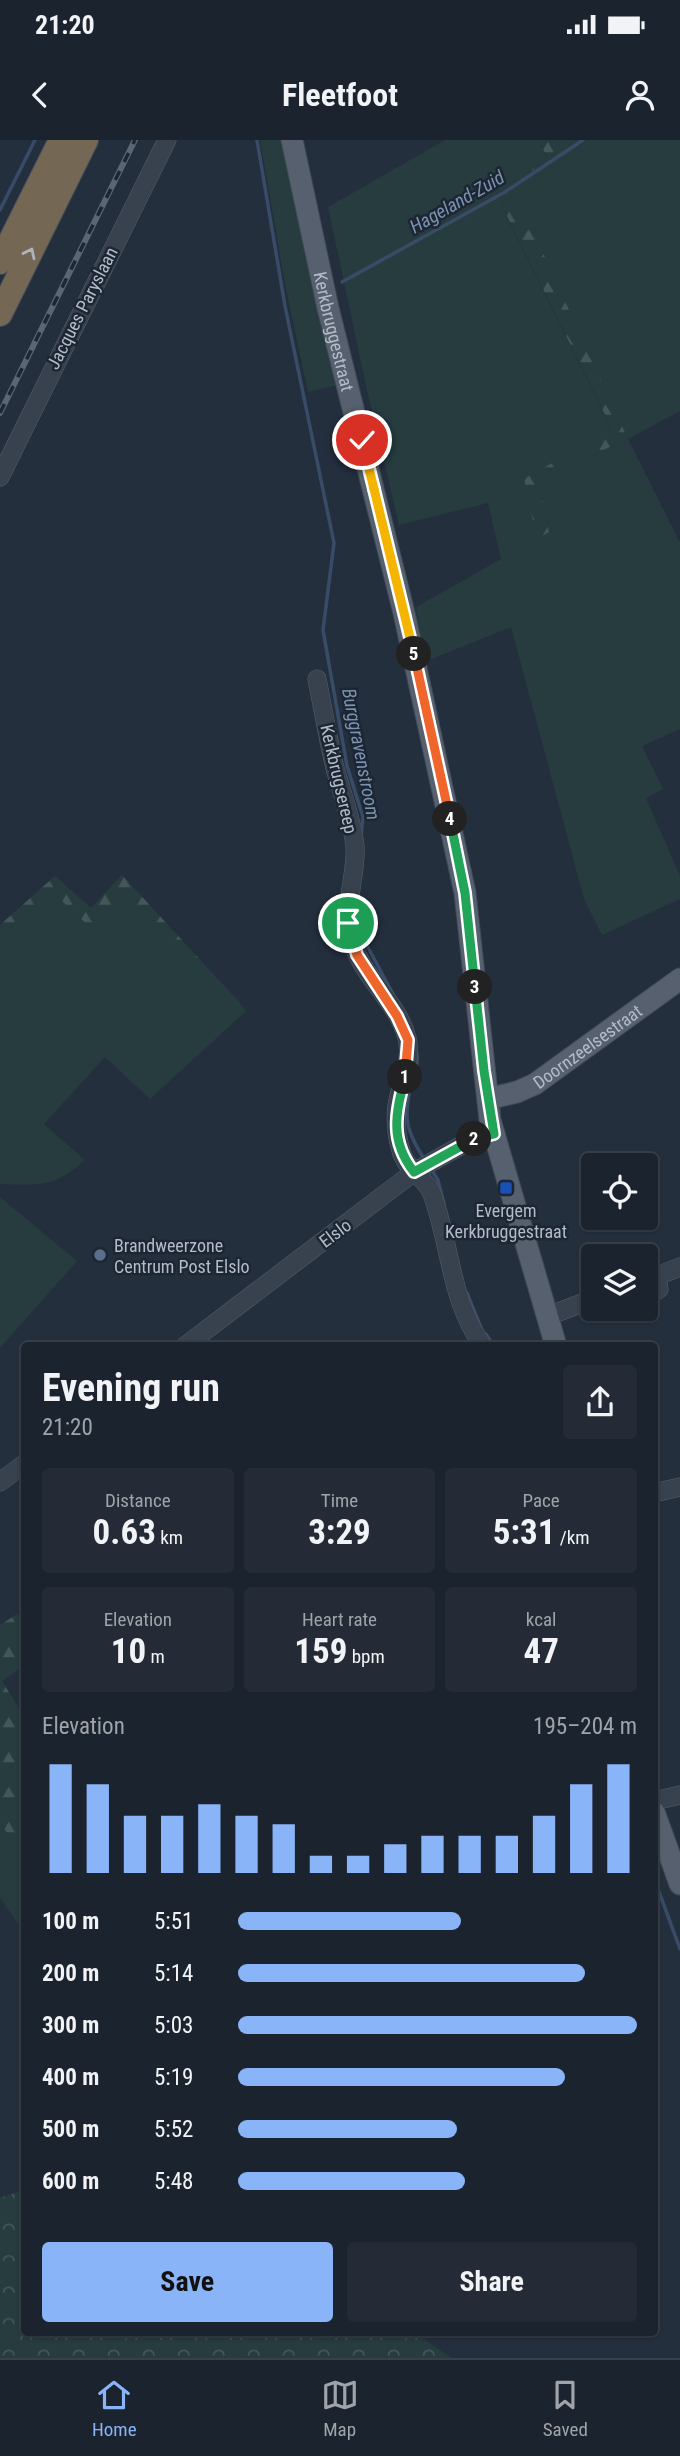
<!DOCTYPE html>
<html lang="en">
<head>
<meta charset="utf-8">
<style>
  :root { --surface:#1b232e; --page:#242b36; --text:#f1f3f6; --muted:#a0a4aa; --line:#39404a; --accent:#8ab4f8 }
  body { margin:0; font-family:"Roboto Condensed",sans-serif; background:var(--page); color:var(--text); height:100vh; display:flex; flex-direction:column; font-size:26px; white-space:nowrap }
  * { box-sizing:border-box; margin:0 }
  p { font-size:23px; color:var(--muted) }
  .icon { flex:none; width:38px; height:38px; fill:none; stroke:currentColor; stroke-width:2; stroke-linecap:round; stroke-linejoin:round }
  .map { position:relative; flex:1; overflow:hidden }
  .drawer { position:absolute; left:21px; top:1202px; width:637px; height:994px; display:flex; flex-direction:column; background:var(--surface); border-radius:7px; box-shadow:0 2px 5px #0004,0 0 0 2px var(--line) }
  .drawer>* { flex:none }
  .buttons { position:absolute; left:581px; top:1013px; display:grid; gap:14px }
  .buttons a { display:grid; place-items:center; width:77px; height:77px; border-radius:7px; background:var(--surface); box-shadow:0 2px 5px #0004,0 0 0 2px var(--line); font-size:35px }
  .pin { position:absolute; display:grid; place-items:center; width:60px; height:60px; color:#fff; margin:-30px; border:4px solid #fff; border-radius:50%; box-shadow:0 2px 7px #0007 }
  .km { position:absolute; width:35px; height:35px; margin:-18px; border-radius:50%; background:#222; color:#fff; font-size:19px; line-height:35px; text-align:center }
  .round { display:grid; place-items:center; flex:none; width:74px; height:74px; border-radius:7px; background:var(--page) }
  .head { display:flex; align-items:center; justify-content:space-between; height:119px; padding:0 21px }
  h1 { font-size:38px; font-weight:700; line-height:52px }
  .figures { display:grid; grid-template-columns:repeat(3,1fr); gap:10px; height:119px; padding:7px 21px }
  .figures div { display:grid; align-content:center; border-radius:7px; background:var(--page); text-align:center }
  .figures b { font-size:35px; font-weight:700 }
  .figures small { font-size:19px; font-weight:400 }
  .figures p { font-size:19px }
  .chart { height:196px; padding:14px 21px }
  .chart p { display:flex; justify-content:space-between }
  .chart svg { width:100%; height:126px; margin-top:7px; stroke:var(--accent); stroke-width:6 }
  .action { display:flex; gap:14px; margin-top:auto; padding:14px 21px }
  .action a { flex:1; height:80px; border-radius:7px; background:var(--accent); color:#111; font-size:28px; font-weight:700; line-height:80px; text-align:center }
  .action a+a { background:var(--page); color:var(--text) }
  ul { padding:0 21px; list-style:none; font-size:23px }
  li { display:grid; grid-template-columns:112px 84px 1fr; align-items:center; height:52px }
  li i { height:18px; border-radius:9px; background:var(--accent) }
  .status { display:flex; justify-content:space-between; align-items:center; height:49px; padding:0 35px; background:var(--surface); direction:ltr }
  .status svg { height:19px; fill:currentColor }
  header { display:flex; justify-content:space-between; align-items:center; height:91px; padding:0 21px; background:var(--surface); font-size:32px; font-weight:700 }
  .tab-bar { display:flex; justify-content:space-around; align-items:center; height:98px; border-top:2px solid var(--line); background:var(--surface); font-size:19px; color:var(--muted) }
  .tab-bar a { display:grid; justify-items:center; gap:4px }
  .tab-bar .selected { color:var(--accent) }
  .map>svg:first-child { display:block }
  .grass { fill:#263c3f; fill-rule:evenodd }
  .forest { fill:url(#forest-firs) }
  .park { fill:url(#park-crowns) }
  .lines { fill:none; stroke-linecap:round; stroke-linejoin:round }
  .stream { stroke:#394c67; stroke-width:3.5 }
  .minor-casing { stroke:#565f6c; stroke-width:19 }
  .major-casing { stroke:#414a57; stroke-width:23 }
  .highway-casing { stroke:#434c59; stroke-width:26 }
  .minor { stroke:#38414e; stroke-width:18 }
  .major { stroke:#56606e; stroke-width:21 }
  .highway { stroke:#746855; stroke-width:24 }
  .rail-casing { stroke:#5a6575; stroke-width:6 }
  .rail { stroke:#1d2633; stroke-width:3.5; stroke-dasharray:10; stroke-linecap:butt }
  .oneway { stroke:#aeb4bd }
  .split-1-casing { stroke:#fff; stroke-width:14 }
  .split-2-casing { stroke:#fff; stroke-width:14 }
  .split-3-casing { stroke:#fff; stroke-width:14 }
  .split-4-casing { stroke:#fff; stroke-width:14 }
  .split-5-casing { stroke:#fff; stroke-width:14 }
  .split-6-casing { stroke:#fff; stroke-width:14 }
  .split-7-casing { stroke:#fff; stroke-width:14 }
  .split-1 { stroke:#f0652b; stroke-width:9 }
  .split-2 { stroke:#22a559; stroke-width:9 }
  .split-3 { stroke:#22a559; stroke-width:9 }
  .split-4 { stroke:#22a559; stroke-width:9 }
  .split-5 { stroke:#f0652b; stroke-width:9 }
  .split-6 { stroke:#f5b400; stroke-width:9 }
  .split-7 { stroke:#f5b400; stroke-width:9 }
  .transit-dot { fill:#1a4fb4; stroke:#1d2633; stroke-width:2.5 }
  .service-dot { fill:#5c6f8a; stroke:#1d2633; stroke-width:2.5 }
  .labels { text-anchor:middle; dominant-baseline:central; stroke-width:5; stroke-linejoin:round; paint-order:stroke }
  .street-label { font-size:18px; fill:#b4bcc9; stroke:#1d2633 }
  .poi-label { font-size:18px; fill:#b4bcc9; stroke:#1d2633 }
  .water-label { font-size:19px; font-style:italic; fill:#7c92b1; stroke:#1d2633 }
</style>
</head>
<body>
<div class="status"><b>21:20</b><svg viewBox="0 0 49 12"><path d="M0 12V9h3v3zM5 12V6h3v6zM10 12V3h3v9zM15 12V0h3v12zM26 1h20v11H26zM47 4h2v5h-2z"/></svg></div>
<header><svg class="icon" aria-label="back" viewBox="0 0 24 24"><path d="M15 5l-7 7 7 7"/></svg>Fleetfoot<svg class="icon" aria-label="person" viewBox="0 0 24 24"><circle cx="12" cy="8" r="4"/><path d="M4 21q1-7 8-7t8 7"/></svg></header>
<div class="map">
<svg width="680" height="2218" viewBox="0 0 680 2218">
  <defs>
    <pattern id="forest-firs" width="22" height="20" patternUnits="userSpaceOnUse" patternTransform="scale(1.75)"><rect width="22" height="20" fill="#263c3f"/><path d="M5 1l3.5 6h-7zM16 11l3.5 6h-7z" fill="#435659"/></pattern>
    <pattern id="park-crowns" width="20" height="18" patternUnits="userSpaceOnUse" patternTransform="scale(1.75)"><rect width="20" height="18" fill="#263c3f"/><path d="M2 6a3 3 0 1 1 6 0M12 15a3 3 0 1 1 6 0" fill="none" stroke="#435659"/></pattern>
  </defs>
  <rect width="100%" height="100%" fill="#242f3e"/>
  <path class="grass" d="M260,0H283L338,245L308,252L286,149Z
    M445,0H539L547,19L527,33L534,41L588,0H680V271L628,299L680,403V589L642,606L663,649L646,658L680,736V759L602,795L584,759L511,487L424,522L416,467L501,419L488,363L399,385L366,246L328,67ZM515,54L628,299L538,339L549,392L525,339L612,290L500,63Z
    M52,751L91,788L123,758L232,870L240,863L246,871L150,959L105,917L44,984L85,1020C55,1048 38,1045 0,1044V796Z
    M0,1057L77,1121L0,1208Z
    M0,1683L24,1717V1792L0,1758Z"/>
  <path class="forest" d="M539,0H588L534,41L526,34L547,18Z
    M516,54L628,299L538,339L549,392L537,399L524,339L612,289L500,62Z
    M122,735L240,863L232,870L123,759L91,788L52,752L0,796V785L55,736L91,768Z
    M17,1474L24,1486V1525L2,1541L24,1576V1717L0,1683V1485Z"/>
  <path class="park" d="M24,2050V2193H415L451,2218H0V2058Z"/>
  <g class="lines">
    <path class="stream" d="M257,0L285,166L334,403L323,490L347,626L363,677L361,696
      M0,70L35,0
      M342,142L505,52L583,0
      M357,787L393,854
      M416,909C419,921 416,930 412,941C403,976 405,990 425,1020
      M431,1029L438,1040L444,1064
      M467,1153L481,1188
      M486,1194L494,1206
      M654,1738L680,1809"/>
    <g class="minor-casing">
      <path id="minor" d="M0,337L167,0
        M317,539C323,569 328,599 335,628C342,654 352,679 355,706C357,737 342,766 352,801C362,837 398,862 407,898C413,921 400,944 397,966C395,982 397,999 402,1014C408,1030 423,1037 431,1051C451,1103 449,1159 483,1206
        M646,1140L680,1127
        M646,1158L659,1149L657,1136
        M622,1169L629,1171L632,1169
        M548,1176L593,1159
        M185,1206L414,1032L462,1005L494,994
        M0,1342L24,1324
        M654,1353L680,1347
        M654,1661L680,1655"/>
    </g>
    <g class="major-casing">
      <g id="major">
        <path id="s1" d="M292,0L328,168L404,473L465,753L490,980L556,1206"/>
        <path id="s2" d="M488,959L517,952L535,944L680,839"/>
        <path d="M654,1672L680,1744"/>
      </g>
    </g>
    <g class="highway-casing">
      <path id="highway" d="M0,122L61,0
        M0,174L86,0"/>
    </g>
    <use href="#minor" class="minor"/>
    <use href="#major" class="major"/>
    <use href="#highway" class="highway"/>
    <g class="rail-casing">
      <path id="rail" d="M0,273L135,0"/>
    </g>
    <use href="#rail" class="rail"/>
  </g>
  <defs><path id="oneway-chevron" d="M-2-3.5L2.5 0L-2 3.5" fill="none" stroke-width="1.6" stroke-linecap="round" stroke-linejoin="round" transform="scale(1.75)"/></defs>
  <use class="oneway" href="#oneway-chevron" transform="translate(30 113) rotate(-64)"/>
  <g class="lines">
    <g class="split-1-casing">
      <path id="split-1" d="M348,783L357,815L397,876L408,900L405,937"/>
    </g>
    <g class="split-2-casing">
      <path id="split-2" d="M405,937C396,973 389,1000 414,1032L474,999"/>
    </g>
    <g class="split-3-casing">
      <path id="split-3" d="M474,999L494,994L484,931L475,847"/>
    </g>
    <g class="split-4-casing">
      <path id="split-4" d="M450,679L465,753L475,847"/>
    </g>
    <g class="split-5-casing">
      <path id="split-5" d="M414,514L450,679"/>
    </g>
    <g class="split-6-casing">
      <path id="split-6" d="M374,349L414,514"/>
    </g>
    <g class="split-7-casing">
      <path id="split-7" d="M362,300L374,349"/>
    </g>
    <use href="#split-1" class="split-1"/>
    <use href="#split-2" class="split-2"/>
    <use href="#split-3" class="split-3"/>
    <use href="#split-4" class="split-4"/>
    <use href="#split-5" class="split-5"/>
    <use href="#split-6" class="split-6"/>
    <use href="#split-7" class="split-7"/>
  </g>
  <rect class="transit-dot" x="499" y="1041" width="14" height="14" rx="3.5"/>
  <circle class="service-dot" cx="100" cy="1115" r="7"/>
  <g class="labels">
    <g class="street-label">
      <text transform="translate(82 168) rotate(-63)">Jacques Paryslaan</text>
      <text stroke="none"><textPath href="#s1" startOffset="196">Kerkbruggestraat</textPath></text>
      <text transform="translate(339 639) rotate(77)">Kerkbrugsereep</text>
      <text stroke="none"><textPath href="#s2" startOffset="114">Doornzeelsestraat</textPath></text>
      <text transform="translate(335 1093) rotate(-37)">Elslo</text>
    </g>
    <g class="poi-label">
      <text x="506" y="1070">Evergem<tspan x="506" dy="21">Kerkbruggestraat</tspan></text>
      <text x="114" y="1105" text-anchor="start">Brandweerzone<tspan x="114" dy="21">Centrum Post Elslo</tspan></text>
    </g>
    <g class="water-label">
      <text transform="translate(457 62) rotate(-30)">Hageland-Zuid</text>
      <text transform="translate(361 614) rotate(79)">Burggravenstroom</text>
    </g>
  </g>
</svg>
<div class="buttons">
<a><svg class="icon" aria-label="locate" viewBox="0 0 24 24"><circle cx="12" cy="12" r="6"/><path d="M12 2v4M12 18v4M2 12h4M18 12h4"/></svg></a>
<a><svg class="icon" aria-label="layers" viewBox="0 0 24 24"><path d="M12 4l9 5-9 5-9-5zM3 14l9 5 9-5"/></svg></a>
</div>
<div class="pin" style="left:348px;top:783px;background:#1e9e55"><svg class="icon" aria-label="arrive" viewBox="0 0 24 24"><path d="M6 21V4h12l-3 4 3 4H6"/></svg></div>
<div class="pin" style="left:362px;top:300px;background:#d93025"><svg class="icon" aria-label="check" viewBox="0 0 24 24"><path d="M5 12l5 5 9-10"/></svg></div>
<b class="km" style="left:405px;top:937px">1</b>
<b class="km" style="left:474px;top:999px">2</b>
<b class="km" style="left:475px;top:847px">3</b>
<b class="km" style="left:450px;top:679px">4</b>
<b class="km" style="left:414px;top:514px">5</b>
<section class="drawer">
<div class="head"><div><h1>Evening run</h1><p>21:20</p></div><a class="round"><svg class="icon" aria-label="share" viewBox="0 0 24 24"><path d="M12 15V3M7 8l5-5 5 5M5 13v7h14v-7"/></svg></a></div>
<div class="figures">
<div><p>Distance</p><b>0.63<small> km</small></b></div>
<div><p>Time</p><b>3:29</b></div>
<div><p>Pace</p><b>5:31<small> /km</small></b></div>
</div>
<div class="figures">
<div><p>Elevation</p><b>10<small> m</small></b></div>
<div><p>Heart rate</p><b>159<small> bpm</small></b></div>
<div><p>kcal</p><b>47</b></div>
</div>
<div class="chart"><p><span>Elevation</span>195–204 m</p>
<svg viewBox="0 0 160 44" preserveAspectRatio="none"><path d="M5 44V6M15 44V13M25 44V24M35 44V24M45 44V20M55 44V24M65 44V27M75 44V38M85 44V38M95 44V34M105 44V31M115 44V31M125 44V31M135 44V24M145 44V13M155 44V6"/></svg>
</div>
<ul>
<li><b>100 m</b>5:51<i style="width:56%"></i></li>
<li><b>200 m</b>5:14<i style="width:87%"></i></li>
<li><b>300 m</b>5:03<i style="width:100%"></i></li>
<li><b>400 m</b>5:19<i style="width:82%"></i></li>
<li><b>500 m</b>5:52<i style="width:55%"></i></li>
<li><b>600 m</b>5:48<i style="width:57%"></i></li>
</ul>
<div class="action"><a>Save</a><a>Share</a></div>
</section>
</div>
<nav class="tab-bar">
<a class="selected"><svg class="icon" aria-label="home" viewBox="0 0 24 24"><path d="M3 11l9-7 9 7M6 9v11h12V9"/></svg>Home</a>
<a><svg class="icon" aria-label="map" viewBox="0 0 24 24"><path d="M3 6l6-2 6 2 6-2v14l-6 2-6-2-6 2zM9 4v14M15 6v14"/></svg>Map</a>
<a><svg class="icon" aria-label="saved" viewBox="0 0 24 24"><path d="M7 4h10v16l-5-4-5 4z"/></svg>Saved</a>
</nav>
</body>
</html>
